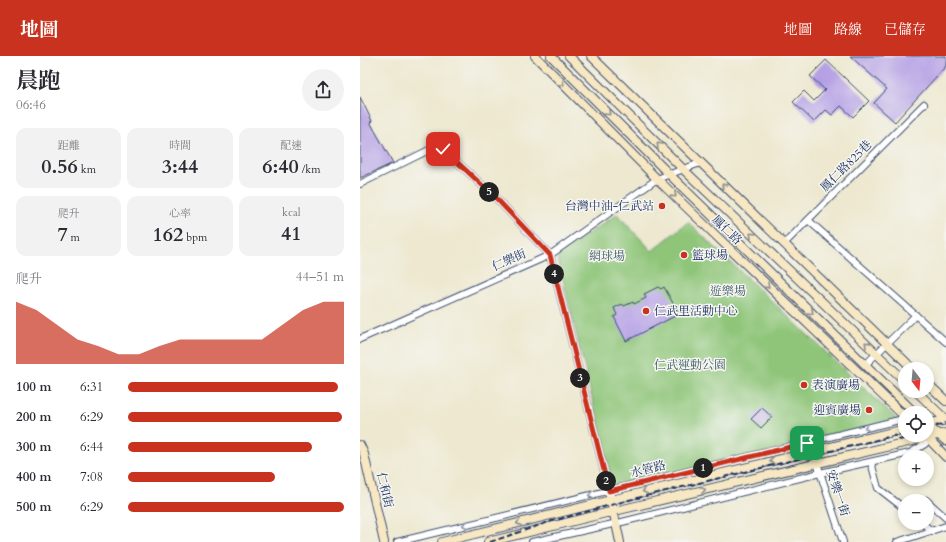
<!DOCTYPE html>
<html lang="zh-TW">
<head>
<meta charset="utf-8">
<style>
  :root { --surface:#fff; --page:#f2f2f3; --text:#2b2b33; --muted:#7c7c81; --accent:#c8321e }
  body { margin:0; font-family:Cardo,"Noto Serif TC",serif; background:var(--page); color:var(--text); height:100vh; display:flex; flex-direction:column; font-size:15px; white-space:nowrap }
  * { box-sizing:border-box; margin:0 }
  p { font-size:13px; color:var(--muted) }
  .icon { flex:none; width:22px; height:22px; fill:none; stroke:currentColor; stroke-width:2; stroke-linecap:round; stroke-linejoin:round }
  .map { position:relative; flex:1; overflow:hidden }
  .side { display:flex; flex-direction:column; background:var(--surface); width:360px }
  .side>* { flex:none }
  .needle { width:26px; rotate:164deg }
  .fabs { position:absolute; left:538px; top:306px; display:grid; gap:8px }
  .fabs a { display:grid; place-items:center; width:36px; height:36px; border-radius:50%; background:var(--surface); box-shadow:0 2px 6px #0003; font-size:20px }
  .pin { position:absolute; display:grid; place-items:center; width:34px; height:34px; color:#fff; margin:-17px; border-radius:8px; box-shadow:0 2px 6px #0006 }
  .km { position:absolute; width:20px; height:20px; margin:-10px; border-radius:50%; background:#222; color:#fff; font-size:11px; line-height:20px; text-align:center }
  .round { display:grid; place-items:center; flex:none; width:42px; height:42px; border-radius:21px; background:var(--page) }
  .summary { display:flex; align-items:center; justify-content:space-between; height:68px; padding:0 16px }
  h1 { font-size:22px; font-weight:700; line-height:30px }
  .stats { display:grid; grid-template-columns:repeat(3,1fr); gap:6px; height:68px; padding:4px 16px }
  .stats div { display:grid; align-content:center; border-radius:10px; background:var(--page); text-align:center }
  .stats b { font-size:20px; font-weight:700 }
  .stats small { font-size:11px; font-weight:400 }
  .stats p { font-size:11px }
  .chart { height:112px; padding:8px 16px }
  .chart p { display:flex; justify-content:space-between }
  .chart svg { width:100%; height:72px; margin-top:4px; fill:var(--accent); opacity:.7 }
  ul { padding:0 16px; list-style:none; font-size:13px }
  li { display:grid; grid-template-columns:64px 48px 1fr; align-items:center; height:30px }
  li i { height:10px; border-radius:5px; background:var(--accent) }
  header { display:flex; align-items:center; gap:24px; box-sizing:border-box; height:56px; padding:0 20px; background:var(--accent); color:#fff }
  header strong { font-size:19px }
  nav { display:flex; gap:22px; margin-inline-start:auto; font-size:14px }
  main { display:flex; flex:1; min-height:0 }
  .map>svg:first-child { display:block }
  .green { fill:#8ec578; stroke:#547a6b }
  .building { fill:#b29de4 }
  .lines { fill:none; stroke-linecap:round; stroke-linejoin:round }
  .street-casing { stroke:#3a4b6f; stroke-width:8 }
  .secondary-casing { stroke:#3a4b6f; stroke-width:10 }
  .street { stroke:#fff; stroke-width:6 }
  .secondary { stroke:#f7e8c3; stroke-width:8 }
  .rail { stroke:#1b2f5e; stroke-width:2; stroke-dasharray:6 3; stroke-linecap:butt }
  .oneway { stroke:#898c90 }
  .oneway2 { stroke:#8d97ae }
  .route-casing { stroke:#fff; stroke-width:8 }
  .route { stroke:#c8321e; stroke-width:5 }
  .poi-dot { fill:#c8321e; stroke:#f6f6f2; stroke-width:1.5 }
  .labels { text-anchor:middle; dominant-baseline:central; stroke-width:3; stroke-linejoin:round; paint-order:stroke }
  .street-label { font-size:12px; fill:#1b2f5e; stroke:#f6f6f2 }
  .poi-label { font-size:12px; fill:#1b2f5e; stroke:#f6f6f2; text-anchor:start }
  .park-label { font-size:12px; fill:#3e5c66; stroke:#f6f6f2 }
</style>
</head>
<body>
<header>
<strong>地圖</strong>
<nav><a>地圖</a><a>路線</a><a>已儲存</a></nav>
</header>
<main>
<section class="side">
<div class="summary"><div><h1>晨跑</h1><p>06:46</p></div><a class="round"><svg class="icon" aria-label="share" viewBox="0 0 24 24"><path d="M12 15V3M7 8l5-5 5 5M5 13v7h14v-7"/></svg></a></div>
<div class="stats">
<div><p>距離</p><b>0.56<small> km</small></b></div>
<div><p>時間</p><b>3:44</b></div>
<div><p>配速</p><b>6:40<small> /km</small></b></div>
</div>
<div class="stats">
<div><p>爬升</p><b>7<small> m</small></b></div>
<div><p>心率</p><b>162<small> bpm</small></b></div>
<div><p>kcal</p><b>41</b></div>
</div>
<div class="chart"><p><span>爬升</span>44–51 m</p>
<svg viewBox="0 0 160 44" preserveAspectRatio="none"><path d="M0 44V6L10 11L20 20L30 29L40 33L50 38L60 38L70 33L80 29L90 29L100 29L110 29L120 29L130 20L140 11L150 6L160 6V44z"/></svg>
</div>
<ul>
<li><b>100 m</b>6:31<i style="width:97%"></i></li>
<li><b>200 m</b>6:29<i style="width:99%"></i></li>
<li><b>300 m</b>6:44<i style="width:85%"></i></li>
<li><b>400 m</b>7:08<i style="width:68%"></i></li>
<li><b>500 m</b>6:29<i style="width:100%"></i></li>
</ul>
</section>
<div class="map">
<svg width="586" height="486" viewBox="0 0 586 486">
  <rect width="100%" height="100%" fill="#f6f6f2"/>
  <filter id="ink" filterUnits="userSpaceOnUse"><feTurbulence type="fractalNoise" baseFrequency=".025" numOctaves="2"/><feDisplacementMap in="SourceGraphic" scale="8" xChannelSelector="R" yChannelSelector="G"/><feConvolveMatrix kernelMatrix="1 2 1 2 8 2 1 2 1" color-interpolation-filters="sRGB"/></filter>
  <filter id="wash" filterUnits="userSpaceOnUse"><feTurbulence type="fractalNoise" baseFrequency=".012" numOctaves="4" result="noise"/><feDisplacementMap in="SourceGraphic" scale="16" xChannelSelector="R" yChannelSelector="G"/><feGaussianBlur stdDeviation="0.9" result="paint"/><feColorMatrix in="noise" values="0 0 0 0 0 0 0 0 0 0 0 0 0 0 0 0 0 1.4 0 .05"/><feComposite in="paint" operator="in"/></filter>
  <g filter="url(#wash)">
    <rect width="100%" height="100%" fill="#ede8cf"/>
    <path class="green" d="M257,158L292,195L328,166L539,365L254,432L197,199Z"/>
    <g id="blocks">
      <path class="building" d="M490,0H586V10L535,66L514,47L527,33Z
        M466,4L509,45L493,61L481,50L472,59L466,54L454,66L433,46L444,35L454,45L465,34L450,20Z
        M0,41L12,65L10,66L33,107L0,122Z
        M298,231L301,233L304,231L319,258L266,285L254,261L257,259L254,252L262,248L264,250L273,246L274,248L286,242L284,238Z
        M402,352L412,361L401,372L391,363Z"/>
    </g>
  </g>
  <g filter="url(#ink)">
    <use href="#blocks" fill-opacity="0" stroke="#3a4b6f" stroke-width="1"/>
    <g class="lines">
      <g class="street-casing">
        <path id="street" d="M0,128L75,91H79L83,93L135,141L190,199L249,435
          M448,164L586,286
          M424,188L564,48
          M0,283L190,199L297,123L340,107
          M505,309L556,259
          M453,395L483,486
          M511,406L518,432L545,453
          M566,444L586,462
          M562,467L572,475
          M37,486L539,364L545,366
          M172,486L262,466L460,417L550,397L565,388L566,381
          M537,486L586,470"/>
      </g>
      <g class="secondary-casing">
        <path id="secondary" d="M175,0L297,123L545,361
          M191,0L310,119L555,357
          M209,0L324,114L545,325
          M231,0L553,313
          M567,327L586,345
          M556,335L586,364
          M567,368L586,364
          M567,369L586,385
          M565,379L586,401
          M0,389L4,398L24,486
          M249,435L260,486
          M82,486L251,444L545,373
          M128,486L242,458L586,377"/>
      </g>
      <use href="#street" class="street"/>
      <use href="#secondary" class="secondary"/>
      <path class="rail" d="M567,372L586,367
        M539,384L559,379
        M130,486L189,466L269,444L545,377"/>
    </g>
    <defs><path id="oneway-chevron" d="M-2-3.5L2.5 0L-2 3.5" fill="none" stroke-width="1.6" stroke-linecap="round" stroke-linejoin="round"/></defs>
    <g class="oneway">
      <use href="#oneway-chevron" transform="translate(202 28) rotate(45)"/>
      <use href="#oneway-chevron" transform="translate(248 57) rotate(45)"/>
      <use href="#oneway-chevron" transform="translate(299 89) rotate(-135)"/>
      <use href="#oneway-chevron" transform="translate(364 130) rotate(-136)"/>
      <use href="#oneway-chevron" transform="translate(314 139) rotate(44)"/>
      <use href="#oneway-chevron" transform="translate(392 179) rotate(-136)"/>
      <use href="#oneway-chevron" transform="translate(407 230) rotate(44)"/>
      <use href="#oneway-chevron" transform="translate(451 256) rotate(44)"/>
      <use href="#oneway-chevron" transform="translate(507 288) rotate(-136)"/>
      <use href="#oneway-chevron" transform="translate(412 405) rotate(166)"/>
      <use href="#oneway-chevron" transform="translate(343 434) rotate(-13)"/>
      <use href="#oneway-chevron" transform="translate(285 435) rotate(166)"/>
      <use href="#oneway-chevron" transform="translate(159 467) rotate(166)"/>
    </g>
    <g class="oneway2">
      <use href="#oneway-chevron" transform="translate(507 372) rotate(166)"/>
      <use href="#oneway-chevron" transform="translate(231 439) rotate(167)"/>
      <use href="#oneway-chevron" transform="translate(105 469) rotate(166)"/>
    </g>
  </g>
  <g class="lines" filter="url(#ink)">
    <g class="route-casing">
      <path id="route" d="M83,93L135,141L190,199L249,435L447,387"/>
    </g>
    <use href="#route" class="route"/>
  </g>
  <g class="poi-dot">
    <circle cx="302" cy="150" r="4"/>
    <circle cx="324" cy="199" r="4"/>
    <circle cx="286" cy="255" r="4"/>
    <circle cx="444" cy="329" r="4"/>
    <circle cx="509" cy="354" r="4"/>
  </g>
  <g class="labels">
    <g class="street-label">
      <text transform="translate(486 110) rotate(-45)">鳳仁路825巷</text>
      <text transform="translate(367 174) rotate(44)">鳳仁路</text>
      <text transform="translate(149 204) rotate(-24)">仁樂街</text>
      <text transform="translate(288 413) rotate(-14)">水管路</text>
      <text transform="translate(25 434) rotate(77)">仁和街</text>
      <text transform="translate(478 437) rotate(71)">安樂一街</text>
    </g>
    <g class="poi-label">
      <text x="294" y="150" text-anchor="end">台灣中油-仁武站</text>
      <text x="332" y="199">籃球場</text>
      <text x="294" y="255">仁武里活動中心</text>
      <text x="452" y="329">表演廣場</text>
      <text x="501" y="354" text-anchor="end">迎賓廣場</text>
    </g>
    <g class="park-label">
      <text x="247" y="200">網球場</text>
      <text x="368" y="235">遊樂場</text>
      <text x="330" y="309">仁武運動公園</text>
    </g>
  </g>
</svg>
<div class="fabs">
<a><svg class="needle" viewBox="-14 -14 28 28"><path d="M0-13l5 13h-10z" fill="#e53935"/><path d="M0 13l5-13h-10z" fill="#7c7c81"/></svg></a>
<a><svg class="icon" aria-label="locate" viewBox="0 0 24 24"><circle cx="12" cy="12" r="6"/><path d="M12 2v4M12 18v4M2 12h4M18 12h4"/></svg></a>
<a>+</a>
<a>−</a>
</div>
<div class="pin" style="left:447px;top:387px;background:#1e9e55"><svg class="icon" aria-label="arrive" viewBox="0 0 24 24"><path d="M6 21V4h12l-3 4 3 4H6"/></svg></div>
<div class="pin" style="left:83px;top:93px;background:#d93025"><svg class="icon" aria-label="check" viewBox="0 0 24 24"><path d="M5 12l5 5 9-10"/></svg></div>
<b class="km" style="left:343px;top:412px">1</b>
<b class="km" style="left:246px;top:425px">2</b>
<b class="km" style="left:220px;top:322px">3</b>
<b class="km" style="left:194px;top:218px">4</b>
<b class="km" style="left:129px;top:136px">5</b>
</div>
</main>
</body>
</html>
